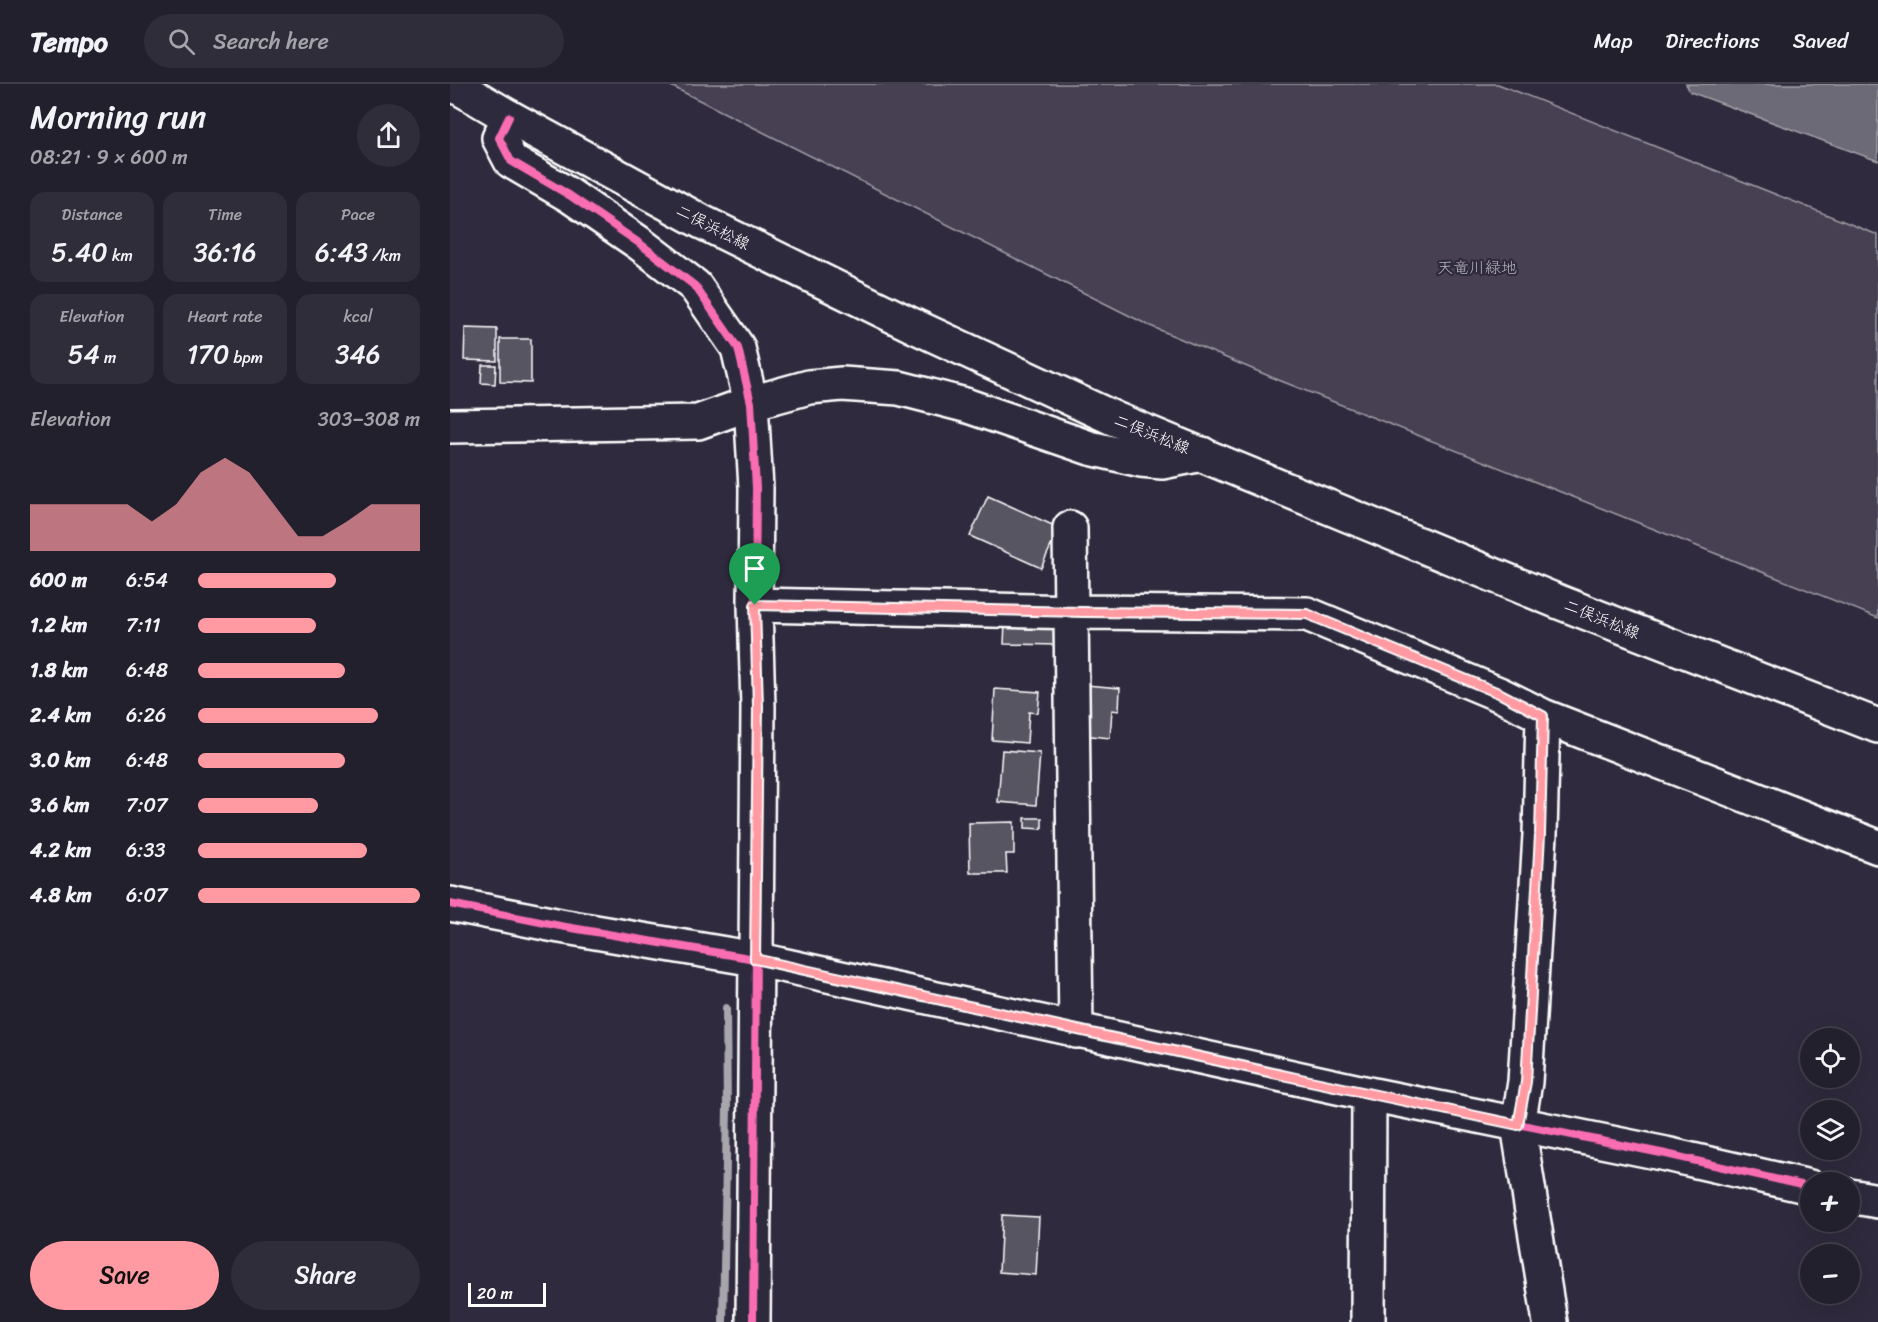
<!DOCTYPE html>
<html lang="en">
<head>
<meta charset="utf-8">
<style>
  :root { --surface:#23202e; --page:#2f2d3a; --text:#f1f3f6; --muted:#a3a3aa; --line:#403e4a; --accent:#ff9aa2 }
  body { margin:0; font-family:Sriracha,"Klee One",sans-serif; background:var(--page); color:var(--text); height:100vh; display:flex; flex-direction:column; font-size:22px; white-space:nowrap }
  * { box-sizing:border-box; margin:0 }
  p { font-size:20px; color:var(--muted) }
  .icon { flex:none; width:33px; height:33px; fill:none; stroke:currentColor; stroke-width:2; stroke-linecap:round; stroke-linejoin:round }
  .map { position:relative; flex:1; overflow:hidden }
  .panel { display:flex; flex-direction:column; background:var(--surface); width:450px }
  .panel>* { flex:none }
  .controls { position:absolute; left:1350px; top:944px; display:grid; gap:12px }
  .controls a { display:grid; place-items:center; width:60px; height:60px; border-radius:50%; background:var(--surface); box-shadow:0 6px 24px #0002,0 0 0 2px var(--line); font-size:30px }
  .scale { position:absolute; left:18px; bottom:15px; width:78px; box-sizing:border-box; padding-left:6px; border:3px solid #fff; border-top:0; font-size:16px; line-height:21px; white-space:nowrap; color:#fff; -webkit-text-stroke:4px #2f2a3d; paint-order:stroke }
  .pin { position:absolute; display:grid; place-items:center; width:51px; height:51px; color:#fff; margin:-62px -26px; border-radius:50% 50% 50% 0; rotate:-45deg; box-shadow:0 0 6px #0007 }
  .pin .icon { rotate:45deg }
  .round { display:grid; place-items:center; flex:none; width:63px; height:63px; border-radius:32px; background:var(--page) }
  .summary { display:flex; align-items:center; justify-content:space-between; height:102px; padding:0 30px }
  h1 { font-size:33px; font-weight:600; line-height:45px }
  .stats { display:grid; grid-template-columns:repeat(3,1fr); gap:9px; height:102px; padding:6px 30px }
  .stats div { display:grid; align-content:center; border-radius:15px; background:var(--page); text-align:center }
  .stats b { font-size:26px; font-weight:600 }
  .stats small { font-size:16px; font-weight:400 }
  .stats p { font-size:16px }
  .chart { height:168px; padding:12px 30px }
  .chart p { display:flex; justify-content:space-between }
  .chart svg { width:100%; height:108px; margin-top:6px; fill:var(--accent); opacity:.7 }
  .button { display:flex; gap:12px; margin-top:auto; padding:12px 30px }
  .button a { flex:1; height:69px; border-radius:36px; background:var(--accent); color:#111; font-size:24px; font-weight:600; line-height:69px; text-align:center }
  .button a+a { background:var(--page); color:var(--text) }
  ul { padding:0 30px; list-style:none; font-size:20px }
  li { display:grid; grid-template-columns:96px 72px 1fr; align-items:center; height:45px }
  li i { height:15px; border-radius:8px; background:var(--accent) }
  header { display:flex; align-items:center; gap:36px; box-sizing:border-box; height:84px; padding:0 30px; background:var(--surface); border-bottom:2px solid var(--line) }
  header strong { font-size:28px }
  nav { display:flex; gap:33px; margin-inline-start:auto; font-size:21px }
  .search { width:420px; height:54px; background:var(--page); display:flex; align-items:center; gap:15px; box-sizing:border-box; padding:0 21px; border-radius:33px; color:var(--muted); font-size:22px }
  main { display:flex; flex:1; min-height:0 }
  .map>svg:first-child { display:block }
  .green { fill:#464152; stroke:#a2a0a8; stroke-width:1.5 }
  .water { fill:#6d6a77; stroke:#a7a6ad; stroke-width:1.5 }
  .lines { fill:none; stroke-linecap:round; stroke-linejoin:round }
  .stream { stroke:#a7a6ad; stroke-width:8 }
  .building { fill:#595564; stroke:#fff; stroke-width:1.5 }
  .minor-casing { stroke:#fff; stroke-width:38 }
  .major-casing { stroke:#fff; stroke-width:38 }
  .minor { stroke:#2f2a3d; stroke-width:33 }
  .major { stroke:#2f2a3d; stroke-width:33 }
  .cycleway-casing { stroke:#2f2a3d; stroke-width:11 }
  .cycleway { stroke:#f96db3; stroke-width:8 }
  .route-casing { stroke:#fff; stroke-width:12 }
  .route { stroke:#ff9aa2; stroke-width:8 }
  .labels { text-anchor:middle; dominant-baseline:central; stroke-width:4.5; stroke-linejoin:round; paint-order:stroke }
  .street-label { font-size:16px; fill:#fff; stroke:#2f2a3d }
  .park-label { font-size:16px; fill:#b5b3ba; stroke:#2f2a3d }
</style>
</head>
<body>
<header>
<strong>Tempo</strong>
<div class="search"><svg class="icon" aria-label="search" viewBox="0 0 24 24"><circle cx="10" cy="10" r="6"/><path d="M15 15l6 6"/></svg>Search here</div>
<nav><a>Map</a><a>Directions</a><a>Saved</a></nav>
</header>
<main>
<section class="panel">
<div class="summary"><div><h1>Morning run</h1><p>08:21 · 9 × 600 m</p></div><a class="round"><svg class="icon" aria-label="share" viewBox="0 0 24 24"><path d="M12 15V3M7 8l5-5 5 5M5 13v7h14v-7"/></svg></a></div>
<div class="stats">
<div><p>Distance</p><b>5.40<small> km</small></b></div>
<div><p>Time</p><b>36:16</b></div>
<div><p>Pace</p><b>6:43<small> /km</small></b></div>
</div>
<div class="stats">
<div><p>Elevation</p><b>54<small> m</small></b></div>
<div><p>Heart rate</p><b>170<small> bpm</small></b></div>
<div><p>kcal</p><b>346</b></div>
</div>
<div class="chart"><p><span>Elevation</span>303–308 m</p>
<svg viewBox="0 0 160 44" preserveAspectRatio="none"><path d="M0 44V25L10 25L20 25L30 25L40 25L50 32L60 25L70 12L80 6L90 12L100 25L110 38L120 38L130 32L140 25L150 25L160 25V44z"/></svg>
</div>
<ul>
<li><b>600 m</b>6:54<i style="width:62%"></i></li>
<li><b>1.2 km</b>7:11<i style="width:53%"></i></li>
<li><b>1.8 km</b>6:48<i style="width:66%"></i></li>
<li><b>2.4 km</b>6:26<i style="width:81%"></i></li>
<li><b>3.0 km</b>6:48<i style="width:66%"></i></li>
<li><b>3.6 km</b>7:07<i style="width:54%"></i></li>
<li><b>4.2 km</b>6:33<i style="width:76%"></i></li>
<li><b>4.8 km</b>6:07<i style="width:100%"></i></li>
</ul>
<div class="button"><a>Save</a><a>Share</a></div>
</section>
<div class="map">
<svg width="1428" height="1238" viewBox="0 0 1428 1238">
  <rect width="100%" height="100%" fill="#2f2a3d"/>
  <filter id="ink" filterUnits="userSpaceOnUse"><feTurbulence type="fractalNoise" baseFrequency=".0167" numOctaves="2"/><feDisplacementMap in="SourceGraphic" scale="12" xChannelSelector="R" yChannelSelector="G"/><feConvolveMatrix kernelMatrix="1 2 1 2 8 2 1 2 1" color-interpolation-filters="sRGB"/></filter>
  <g filter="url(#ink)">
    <path class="green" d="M217,0H1048L1428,151V534L826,295L698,241Z"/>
    <path class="water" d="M1236,0H1428V77L1240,8Z"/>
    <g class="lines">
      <path class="stream" d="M273,1238L277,1024L276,924"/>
    </g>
    <path class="building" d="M15,244L47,245V277L14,276Z
      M50,255H81V299L50,298Z
      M32,281H46L45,300L31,299Z
      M538,412L609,444L591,484L520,452Z
      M555,538L608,540V561L554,560Z
      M636,601L670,604L669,627L662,626L660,654L632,651Z
      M545,605L590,608L588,629L579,628L577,659L542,656Z
      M552,666L590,669L586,721L548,718Z
      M575,734H592V745L575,744Z
      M564,738V770H556L557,789H520L519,739Z
      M552,1131L589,1133L586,1191L549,1188Z"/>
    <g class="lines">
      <g class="minor-casing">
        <path id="minor" d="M59,33L49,54L61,77L119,111L189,159L245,202L288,264L301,319L306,404L305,521L308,623L303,1238
          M0,342L248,338L301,319L359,303L392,300L449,304L515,321L640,364L691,376L712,378L752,370
          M620,444L626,947
          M305,521L633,528L857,530L1051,611L1093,632L1428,763
          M1093,632L1090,751L1075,998L1068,1041L1100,1238
          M0,820L110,842L305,875L919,1010L1216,1070L1360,1103
          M1400,1112L1428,1117
          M918,1238L919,1010"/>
      </g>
      <g class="major-casing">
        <path id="major" d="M3,0L59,33L252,138L462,241L665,335L1109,518L1428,642"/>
      </g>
      <use href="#minor" class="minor"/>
      <use href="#major" class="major"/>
      <g class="cycleway-casing">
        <path id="cycleway" d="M59,33L49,54L61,77L119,111L189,159L245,202L288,264L301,319L306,404L305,521L308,623L303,1238
          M0,820L110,842L305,875L919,1010L1216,1070L1360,1103"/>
      </g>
      <use href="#cycleway" class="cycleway"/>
    </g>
  </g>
  <g class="lines" filter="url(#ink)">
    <g class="route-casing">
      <path id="route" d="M305,521L633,528L857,530L1051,610L1093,632L1090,751L1076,998L1068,1041L846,994L305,875L308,623Z"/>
    </g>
    <use href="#route" class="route"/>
  </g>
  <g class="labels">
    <g class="street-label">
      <text transform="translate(263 143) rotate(27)">二俣浜松線</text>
      <text transform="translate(702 350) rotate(22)">二俣浜松線</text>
      <text transform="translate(1152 535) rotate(22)">二俣浜松線</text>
    </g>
    <g class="park-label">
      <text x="1027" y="183">天竜川緑地</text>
    </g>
  </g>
</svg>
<div class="controls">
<a><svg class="icon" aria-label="locate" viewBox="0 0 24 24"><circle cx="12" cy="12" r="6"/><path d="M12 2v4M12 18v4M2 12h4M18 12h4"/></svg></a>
<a><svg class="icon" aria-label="layers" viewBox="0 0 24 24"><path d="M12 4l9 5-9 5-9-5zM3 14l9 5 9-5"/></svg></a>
<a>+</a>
<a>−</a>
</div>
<div class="scale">20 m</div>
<div class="pin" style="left:305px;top:521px;background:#1e9e55"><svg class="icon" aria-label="arrive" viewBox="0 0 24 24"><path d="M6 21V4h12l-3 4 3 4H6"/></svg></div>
</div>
</main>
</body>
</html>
